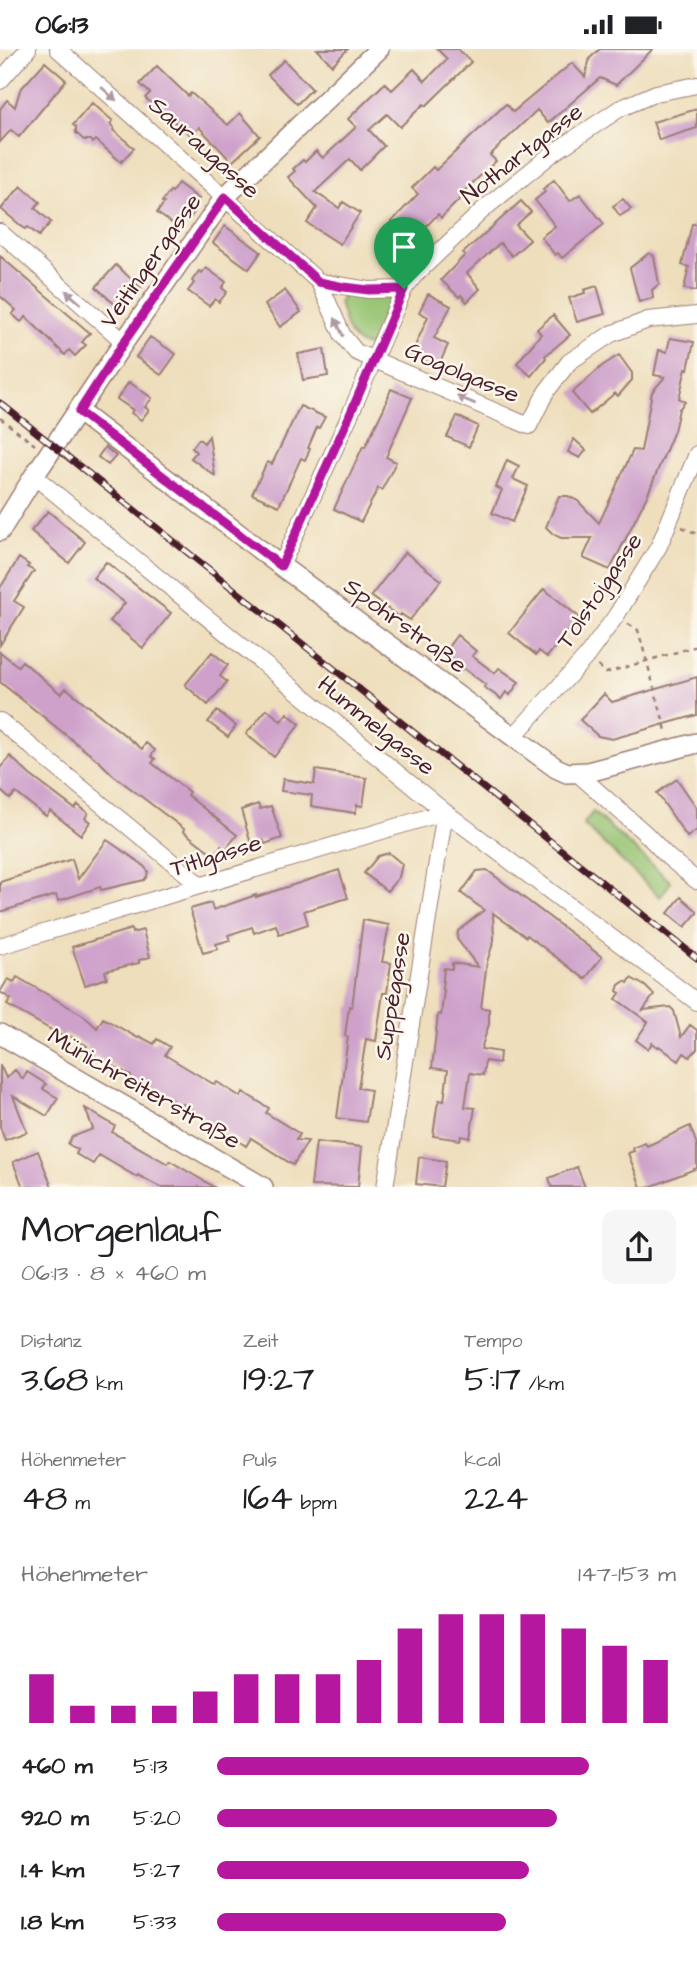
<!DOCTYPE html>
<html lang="de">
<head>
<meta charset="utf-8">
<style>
  :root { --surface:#fff; --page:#f6f6f6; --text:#202124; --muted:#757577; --accent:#b5179e }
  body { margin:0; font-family:"Architects Daughter",sans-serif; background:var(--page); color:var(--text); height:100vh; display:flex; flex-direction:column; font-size:26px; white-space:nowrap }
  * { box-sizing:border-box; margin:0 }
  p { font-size:23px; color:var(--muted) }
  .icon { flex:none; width:38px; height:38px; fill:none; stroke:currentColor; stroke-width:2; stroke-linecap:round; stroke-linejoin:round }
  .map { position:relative; height:1138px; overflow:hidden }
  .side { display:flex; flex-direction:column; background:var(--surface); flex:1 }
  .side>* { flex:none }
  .pin { position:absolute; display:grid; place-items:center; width:60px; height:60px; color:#fff; margin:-72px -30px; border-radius:50% 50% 50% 0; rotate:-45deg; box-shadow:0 0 7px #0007 }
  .pin .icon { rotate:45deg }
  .round { display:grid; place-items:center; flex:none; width:74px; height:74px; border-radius:14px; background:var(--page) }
  .summary { display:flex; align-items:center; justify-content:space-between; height:119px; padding:0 21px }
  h1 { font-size:38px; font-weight:600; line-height:52px }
  .figures { display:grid; grid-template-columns:repeat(3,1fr); gap:10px; height:119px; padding:7px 21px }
  .figures div { display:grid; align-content:center }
  .figures b { font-size:35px; font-weight:600 }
  .figures small { font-size:19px; font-weight:400 }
  .figures p { font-size:19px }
  .chart { height:196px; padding:14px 21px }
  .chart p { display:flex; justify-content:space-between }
  .chart svg { width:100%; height:126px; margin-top:7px; stroke:var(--accent); stroke-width:6 }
  ul { padding:0 21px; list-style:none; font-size:23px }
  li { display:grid; grid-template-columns:112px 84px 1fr; align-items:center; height:52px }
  li i { height:18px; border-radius:9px; background:var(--accent) }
  .status { display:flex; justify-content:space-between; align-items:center; height:49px; padding:0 35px; background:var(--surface); direction:ltr }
  .status svg { height:19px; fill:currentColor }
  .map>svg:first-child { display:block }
  .green { fill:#95c270; stroke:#70704e; stroke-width:2 }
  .building { fill:#cea1cb }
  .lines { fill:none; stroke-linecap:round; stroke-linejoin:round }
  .minor-casing { stroke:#9c7e74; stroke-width:18 }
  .tertiary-casing { stroke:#9c7e74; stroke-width:22 }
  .path { stroke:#9c7e74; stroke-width:2.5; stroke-dasharray:5 5; stroke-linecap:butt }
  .minor { stroke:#fff; stroke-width:16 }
  .tertiary { stroke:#fff; stroke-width:19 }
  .rail-casing { stroke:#4a1f2b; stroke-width:7 }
  .rail { stroke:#fbf7ec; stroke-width:4.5; stroke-dasharray:13; stroke-linecap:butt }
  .oneway { fill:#ae9aa0 }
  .route-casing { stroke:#fff; stroke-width:14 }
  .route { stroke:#b5179e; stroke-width:9 }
  .labels { text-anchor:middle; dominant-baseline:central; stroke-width:5; stroke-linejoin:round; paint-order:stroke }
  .street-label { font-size:24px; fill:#4a1f2b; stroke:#fbf7ec }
</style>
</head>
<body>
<div class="status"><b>06:13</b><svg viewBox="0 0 49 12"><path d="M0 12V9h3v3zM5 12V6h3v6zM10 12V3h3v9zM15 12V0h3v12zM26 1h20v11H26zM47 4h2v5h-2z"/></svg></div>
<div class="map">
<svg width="697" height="1138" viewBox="0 0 697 1138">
  <rect width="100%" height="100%" fill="#fbf7ec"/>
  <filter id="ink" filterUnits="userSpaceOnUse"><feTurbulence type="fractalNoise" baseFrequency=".0143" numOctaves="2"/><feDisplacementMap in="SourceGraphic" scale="14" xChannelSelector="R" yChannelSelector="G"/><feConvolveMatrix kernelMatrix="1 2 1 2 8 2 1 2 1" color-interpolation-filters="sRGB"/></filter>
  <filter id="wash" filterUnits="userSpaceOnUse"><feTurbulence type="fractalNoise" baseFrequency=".00686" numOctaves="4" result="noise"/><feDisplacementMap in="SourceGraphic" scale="28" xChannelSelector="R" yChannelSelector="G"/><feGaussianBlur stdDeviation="1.57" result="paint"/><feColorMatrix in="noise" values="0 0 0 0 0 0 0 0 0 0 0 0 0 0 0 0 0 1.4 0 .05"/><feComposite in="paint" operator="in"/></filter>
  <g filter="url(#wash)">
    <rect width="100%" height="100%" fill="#eedebc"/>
    <path class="green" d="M347,245L388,248L390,252V258L374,292L369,297C346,295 346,273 339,254L343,246Z
      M593,763L671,833L660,848L583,775Z"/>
    <g id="blocks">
      <path class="building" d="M317,0H348L332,16Z
        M437,0H458L471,13L426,57L424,55L400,78L387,65L369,81L384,97L360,121L350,110L315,143L339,159L343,153L360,164L340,195L307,174L317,159L288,128L295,122L293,120L303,111L305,113L316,102L323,109L356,78L348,70L385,34L392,41L414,20L425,32L447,10Z
        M600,0H653L616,36L600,29L548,74L537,61L490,106L496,112L460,146L462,148L441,169L438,165L411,193L391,173L418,145L412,139L433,118L436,121L506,55L513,63L572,14L585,28L590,9Z
        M284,11L312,40L297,55L268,26Z
        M45,13L66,31L19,88L11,81L0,93V60L7,51L15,58L20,41Z
        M157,17L188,47L191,44L228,76L240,64L260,87L232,113L199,78L192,87L145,49L150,44L140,35Z
        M92,54L113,72L110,75L114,79L113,81L134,99L121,113L96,91L93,94L91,91H84L76,84V78L73,76Z
        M697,60V79L659,91L653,73Z
        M554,131L570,152L580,145L604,175L562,209L558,204L555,206L541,188L555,177L535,151L545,143L543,140Z
        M178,134L199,150L194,157L197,159L188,172L185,170L179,179L157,164L164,154L162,153L170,142L172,143Z
        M21,137L40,153L35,159L51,173L39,187L28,178L25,180L1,160Z
        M623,150L631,160L620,167L613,157Z
        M521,152L531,163L516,176L530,191L512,207L500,194L467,224L480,240L467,253L461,246L459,248L441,231L465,206L463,204Z
        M692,175H697V242L684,240L689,218L682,216Z
        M225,177L261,203L249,220L213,194Z
        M649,204L654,207L659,235L652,241L653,249L639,253L630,219Z
        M0,207L90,284L82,293L86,296L75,307L69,301L65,306L26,268L21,273L12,265L16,261L0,247Z
        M116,216L141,239L121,261L96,238Z
        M206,219L226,233L222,239L227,243L219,253L215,250L209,257L188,242L194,234L192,232L199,222L202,224Z
        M597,237L605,265L577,273L569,249L585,244L584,241Z
        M285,241L301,263L280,278L265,256Z
        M428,245L451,257L434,289L448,296L438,318L411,306L428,268L419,263Z
        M553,266L570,286L545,307L546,309L531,327L517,314L541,285L537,280Z
        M150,288L176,305L161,326L136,308Z
        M670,289L694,293L688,320L686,319L679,349L685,353L679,360L674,382L647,447L610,521L583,509L592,489H561L553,485L546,478L559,447H568L578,452L599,474L633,401L641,402L652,343L665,328L654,326L659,301L667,303Z
        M324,300L328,327L303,331L298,305Z
        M619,306L632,324V331L618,347L615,344L590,365L572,344L602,317Z
        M129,333L152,349L145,358L149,361L141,371L131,364L133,361L117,350Z
        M391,340L412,349L386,408L396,413L382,441L378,439L361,473L334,460L363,397L365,398L384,359Z
        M300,357L325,368L319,379L317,378L308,399L310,400L305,411L301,409L279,457L252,445L267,413L272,415Z
        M457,367L478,377L469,398L447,388Z
        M209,387L215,427L191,409L196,403L192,399L199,390L204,394Z
        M574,390L586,401L580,409L568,403Z
        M105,398L116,407L108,416L98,408Z
        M507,411L519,417L513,430L528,437L512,473L492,464L502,441L496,438Z
        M48,462L85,493L69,514L31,482Z
        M405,503L441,531L410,571L401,565L399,568L371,547Z
        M19,509L29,516L27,518L34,522L14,552L24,558L0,596V539Z
        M106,513L171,564L143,599L110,572L125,554L93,529Z
        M544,540L579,568L547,608L539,602L536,606L509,584Z
        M457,586L476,602L472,607L495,624L499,619L519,633L510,646L506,643L501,650L484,638L486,636L463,619L461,621L442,606Z
        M0,603L18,617L22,612L61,645L66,639L142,700L146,694L155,701L151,707L155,710L152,714L189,743L187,746L237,786L225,801L221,797L214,806L183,782L184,780L113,726L101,714L0,633Z
        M212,603L228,616L220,627L227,633L208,656L185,636Z
        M697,628V666L612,690L598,687L580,671L604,645L612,653Z
        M267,660L281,672L287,664L300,675L274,708L246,685Z
        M217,662L236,677L228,688L208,673Z
        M10,707L30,726L75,760L78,756L88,764L85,769L90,773L81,786L50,762L46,767L16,744L10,750L0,741V719Z
        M316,721L367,729L363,757L357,756L355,764L311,757L312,746L281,742L283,730L314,735Z
        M677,730L697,759V781L687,788L657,744Z
        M258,755L260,760L271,757L282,789L265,795L263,791L251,795L241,761Z
        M107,791L142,815L148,822L147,827L144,831L101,841L100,838L58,852L56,846L0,863V833L72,810L78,830Z
        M389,804L402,815L399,828L387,842L364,824L378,807Z
        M339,821L348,849L304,862L308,875L279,885L276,876L254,884L252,878L228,886L230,891L216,895L218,900L203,904L190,860L211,854L213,861L256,846V848Z
        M487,821L602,908L585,930L527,886L526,888L493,864L494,891L487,913L481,959L489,960V975L481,1000L500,1003L499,1014L485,1012L483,1026L470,1024L465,1058L475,1059L470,1089L461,1087L460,1091L433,1087L437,1058L439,1051L444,1052L448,1021L432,1019L438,965L441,966L444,941L442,940L444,919L452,920V914L478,918L457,890L458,882L484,861L461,844L477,822Z
        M681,848L697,862V864L685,878L668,864Z
        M363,871L389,876L382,913L391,914L387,944H383L376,992L366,990L358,1039L371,1041L366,1073L337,1069L348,988L345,987L349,957L352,958Z
        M131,880L132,884L143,881L150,908L139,911V914L105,922L107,929L85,936L72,898Z
        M17,928L83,966L97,979L103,969L138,989L139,987L154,995L157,990L170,998L165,1006L215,1036L217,1033L241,1048L243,1043L269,1059L266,1064L300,1085L296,1091L308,1092L293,1116L251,1089L246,1097L183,1055L182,1057L141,1033L137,1040L127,1034L131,1027L85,1001L87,997L66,985L64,988L7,956L11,950L0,943L8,930L14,933Z
        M631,929L645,937L654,946L643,961L670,958L674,962L681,988L690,976L697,981V1000L690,1008L684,1004L679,1012L659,997L658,998L652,994L648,1000L636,991L648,973L616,950L620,944L617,942L619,936L625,932L628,934Z
        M0,1016L6,1029L15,1021L23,1030L27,1023L46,1035L43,1040L58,1049L47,1067L13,1047L27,1083L5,1091L0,1078Z
        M85,1059L115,1077L112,1083L168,1115L170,1112L214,1138H160L138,1126L137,1128L99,1106L93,1115L76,1105L78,1101L68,1095L72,1088L93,1080Z
        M690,1077L697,1096V1119L650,1138H641L628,1104L634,1102L633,1099L645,1094L647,1097Z
        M316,1093L362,1098L358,1138L311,1137Z
        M38,1102L52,1138H23L13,1113Z
        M419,1108L446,1112L442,1138L416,1135Z
        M577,1118L585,1138H552L549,1129Z"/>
    </g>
  </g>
  <g filter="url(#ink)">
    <use href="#blocks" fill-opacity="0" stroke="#9c7e74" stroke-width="2"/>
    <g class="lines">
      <g class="minor-casing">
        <path id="minor" d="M58,0L319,233L343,287L356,303L529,377L546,343L569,313L611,285L648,271L697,266
          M0,32L28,0
          M0,183L124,293
          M319,233L369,241L404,240
          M34,427L445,763L697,953
          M281,517L349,368L404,240L414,227L485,159L553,104L619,60L656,44L697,36
          M0,672L200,836
          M514,687L586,608L616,567L659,497L697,405
          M577,724L646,785L668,808L697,832
          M0,897L445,763L385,1138"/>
      </g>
      <g class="tertiary-casing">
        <path id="tertiary" d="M79,363L281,517L556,719L567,724L588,723L697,694
          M0,482L34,427L124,293L225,148L379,0
          M0,985L263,1138"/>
      </g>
      <path class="path" d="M0,369L35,396
        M682,478L697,485
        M628,575L638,581L667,685
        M598,617L606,624L697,597"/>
      <use href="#minor" class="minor"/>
      <use href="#tertiary" class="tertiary"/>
      <g class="rail-casing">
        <path id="rail" d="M0,354L697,909"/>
      </g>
      <use href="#rail" class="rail"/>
    </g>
    <defs><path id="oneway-solid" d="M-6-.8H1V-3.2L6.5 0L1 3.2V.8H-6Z" transform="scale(1.75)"/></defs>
    <g class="oneway">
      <use href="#oneway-solid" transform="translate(109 45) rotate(42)"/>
      <use href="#oneway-solid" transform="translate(73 248) rotate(-139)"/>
      <use href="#oneway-solid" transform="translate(339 278) rotate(-115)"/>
      <use href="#oneway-solid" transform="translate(466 351) rotate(-157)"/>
    </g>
  </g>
  <g class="lines" filter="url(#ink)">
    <g class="route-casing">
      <path id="route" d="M225,148L319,233L344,238L369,241L404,240L349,368L281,517L79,363L124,293Z"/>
    </g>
    <use href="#route" class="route"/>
  </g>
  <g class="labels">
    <g class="street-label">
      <text transform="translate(204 99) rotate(42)">Sauraugasse</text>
      <text transform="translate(522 105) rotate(-38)">Nothartgasse</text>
      <text transform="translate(151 212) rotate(-55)">Veitingergasse</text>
      <text transform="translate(462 324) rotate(23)">Gogolgasse</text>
      <text transform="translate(600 542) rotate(-56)">Tolstojgasse</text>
      <text transform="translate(405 577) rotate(36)">Spohrstraße</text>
      <text transform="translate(376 677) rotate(39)">Hummelgasse</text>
      <text transform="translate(216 807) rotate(-17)">Titlgasse</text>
      <text transform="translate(393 947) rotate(-81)">Suppégasse</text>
      <text transform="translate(144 1040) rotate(30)">Münichreiterstraße</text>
    </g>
  </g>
</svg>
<div class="pin" style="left:404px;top:240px;background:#1e9e55"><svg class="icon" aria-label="arrive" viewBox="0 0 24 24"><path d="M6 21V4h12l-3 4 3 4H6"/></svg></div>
</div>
<section class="side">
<div class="summary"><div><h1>Morgenlauf</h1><p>06:13 · 8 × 460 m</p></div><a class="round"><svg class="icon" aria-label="share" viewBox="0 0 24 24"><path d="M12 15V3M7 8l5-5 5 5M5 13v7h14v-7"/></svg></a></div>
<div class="figures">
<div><p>Distanz</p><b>3.68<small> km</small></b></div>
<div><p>Zeit</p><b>19:27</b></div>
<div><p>Tempo</p><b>5:17<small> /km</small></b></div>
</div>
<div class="figures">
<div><p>Höhenmeter</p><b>48<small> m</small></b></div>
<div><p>Puls</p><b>164<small> bpm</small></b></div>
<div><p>kcal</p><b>224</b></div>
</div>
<div class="chart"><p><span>Höhenmeter</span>147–153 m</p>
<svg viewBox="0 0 160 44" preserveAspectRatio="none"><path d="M5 44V27M15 44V38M25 44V38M35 44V38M45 44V33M55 44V27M65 44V27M75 44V27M85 44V22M95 44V11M105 44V6M115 44V6M125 44V6M135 44V11M145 44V17M155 44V22"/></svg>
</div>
<ul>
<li><b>460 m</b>5:13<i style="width:81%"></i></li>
<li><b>920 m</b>5:20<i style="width:74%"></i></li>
<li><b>1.4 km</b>5:27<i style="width:68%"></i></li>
<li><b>1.8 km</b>5:33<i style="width:63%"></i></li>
</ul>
</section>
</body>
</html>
